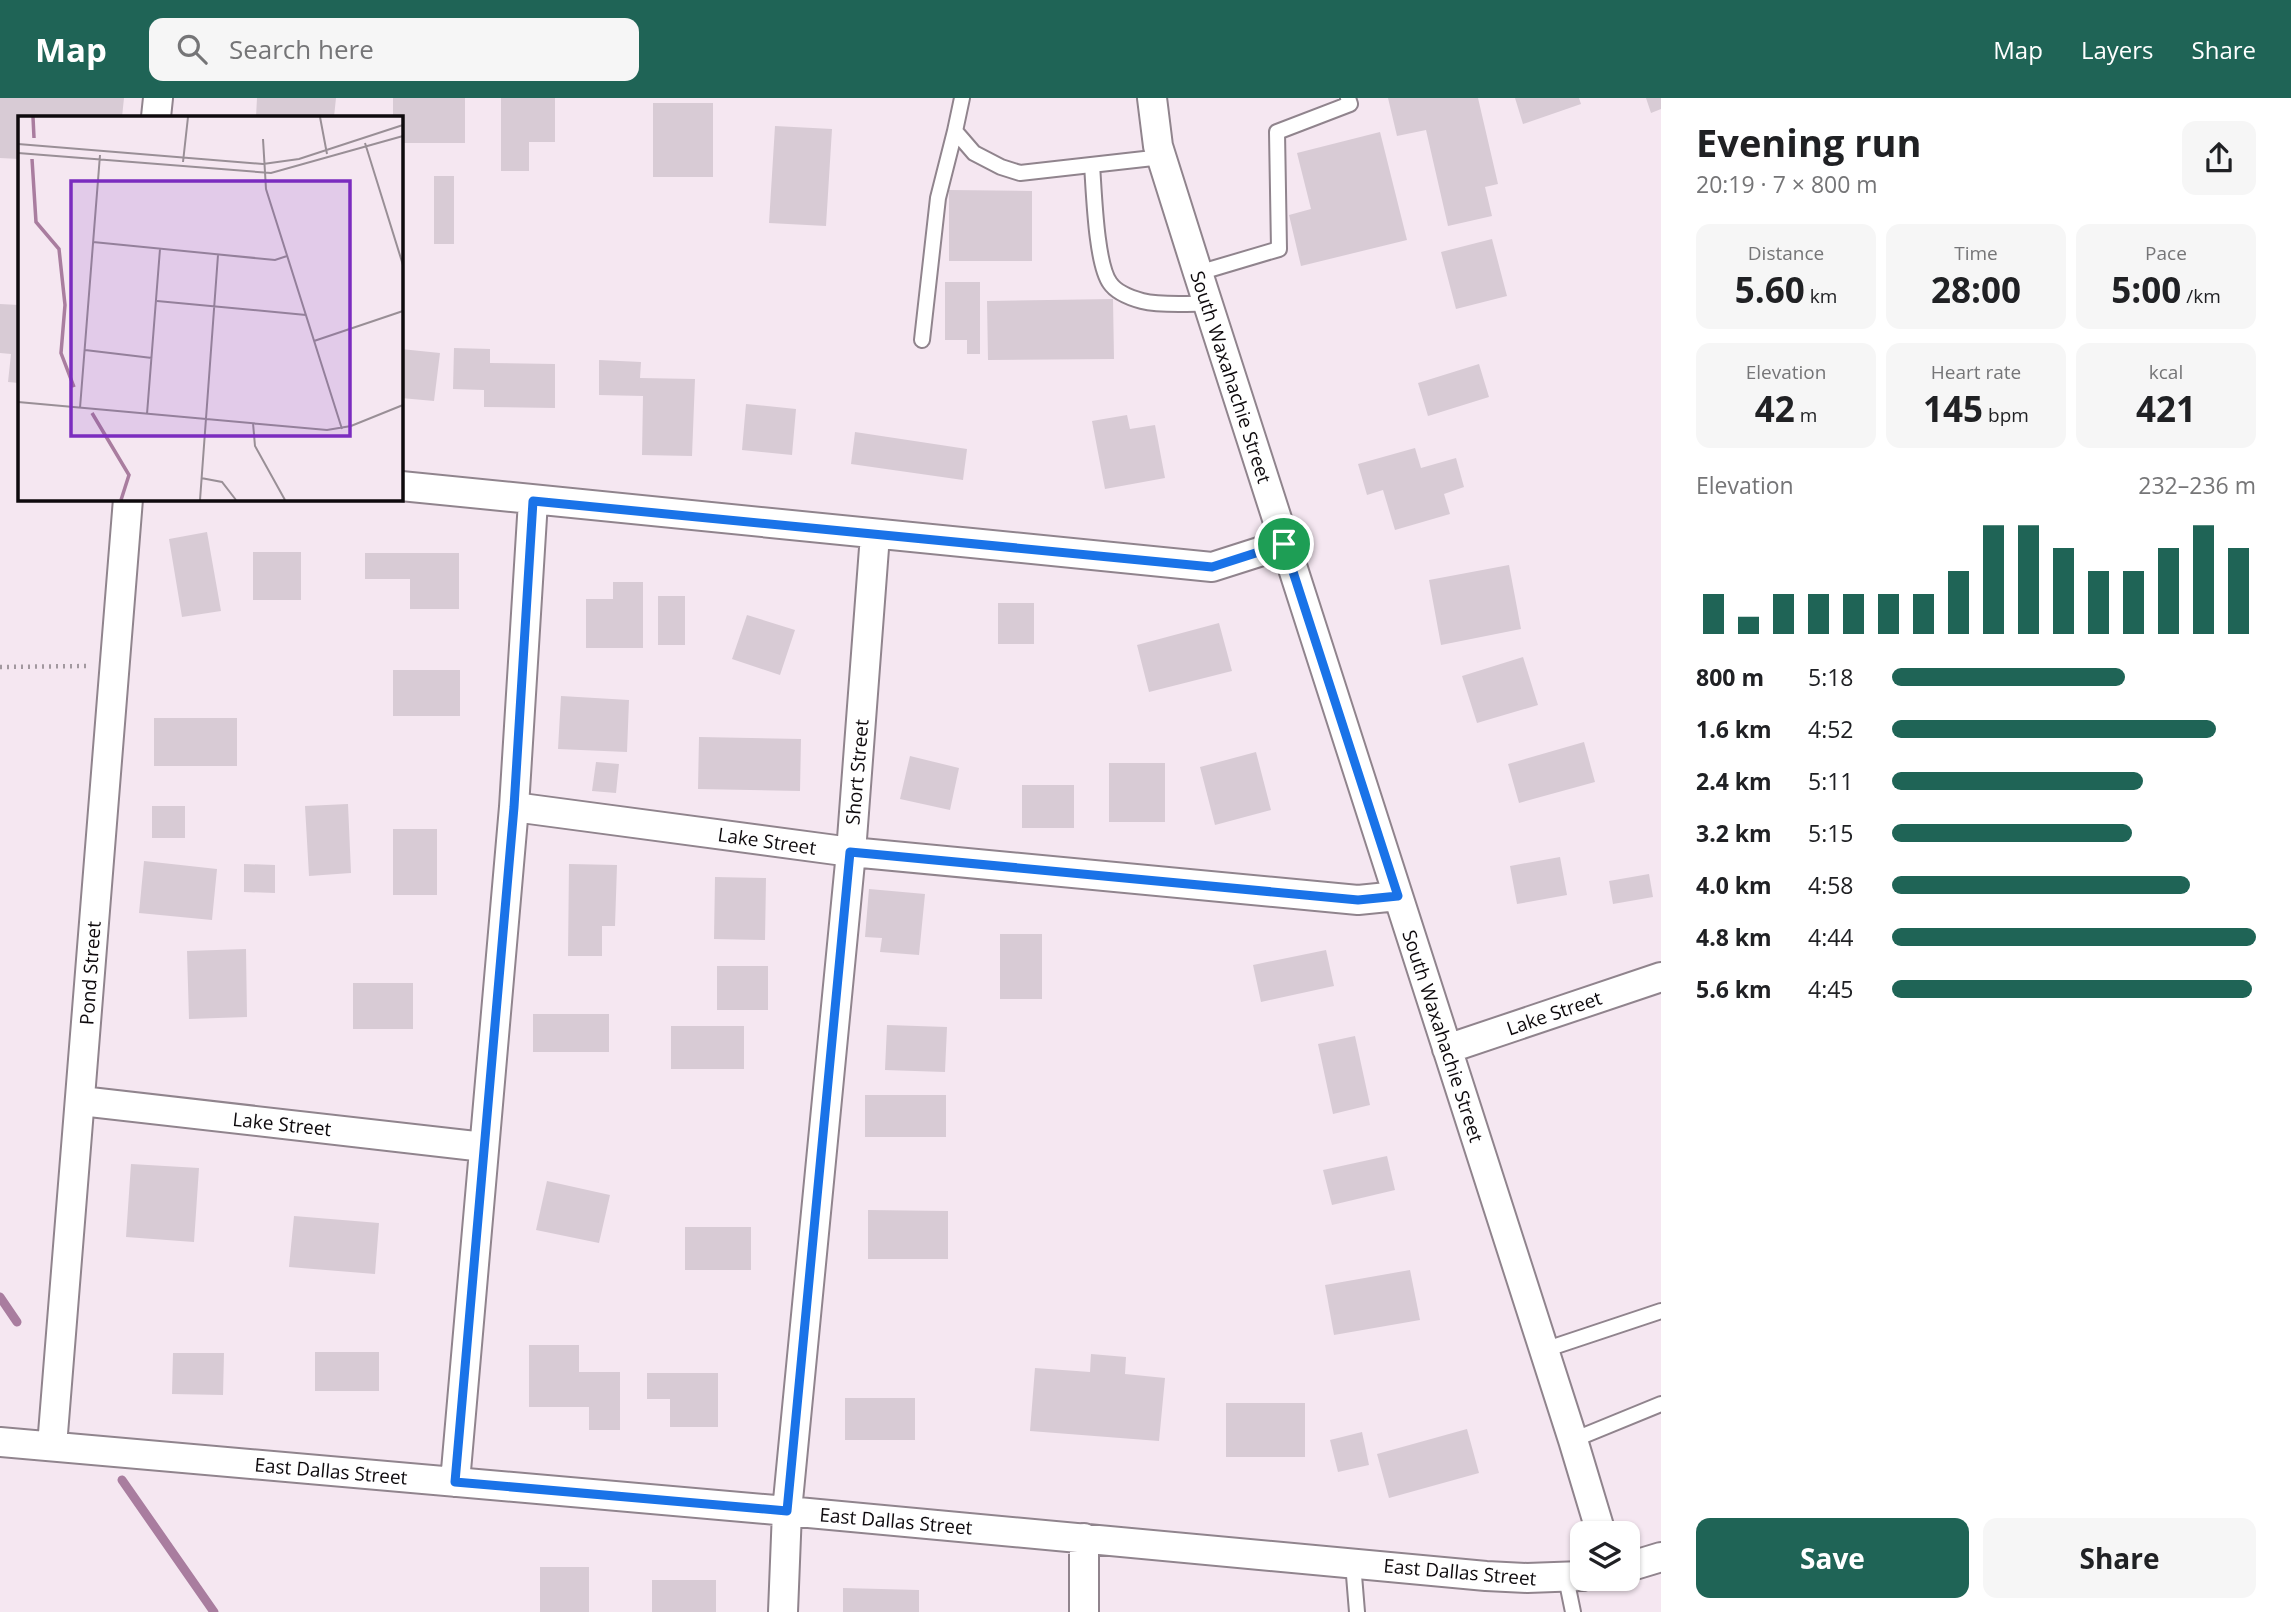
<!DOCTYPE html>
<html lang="en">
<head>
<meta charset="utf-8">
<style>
  :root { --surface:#fff; --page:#f6f6f6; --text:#202124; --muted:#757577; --accent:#1f6456 }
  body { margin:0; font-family:"Open Sans",sans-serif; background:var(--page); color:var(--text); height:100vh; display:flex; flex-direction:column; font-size:26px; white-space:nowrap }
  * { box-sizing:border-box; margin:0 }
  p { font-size:23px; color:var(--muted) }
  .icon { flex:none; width:38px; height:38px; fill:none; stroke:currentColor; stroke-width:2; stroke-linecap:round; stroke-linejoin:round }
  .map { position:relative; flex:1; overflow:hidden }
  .details { display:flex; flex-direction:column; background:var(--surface); width:630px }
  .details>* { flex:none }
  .buttons { position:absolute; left:1570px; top:1423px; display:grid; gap:14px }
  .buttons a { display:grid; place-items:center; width:70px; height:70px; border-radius:14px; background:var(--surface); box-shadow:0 2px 5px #0004; font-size:35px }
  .pin { position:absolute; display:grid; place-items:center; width:60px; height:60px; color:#fff; margin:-30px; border:4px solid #fff; border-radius:50%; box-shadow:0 2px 7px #0007 }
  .round { display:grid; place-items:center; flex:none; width:74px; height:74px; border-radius:14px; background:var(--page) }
  .summary { display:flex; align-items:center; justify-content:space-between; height:119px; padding:0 35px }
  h1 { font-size:38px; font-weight:700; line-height:52px }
  .metrics { display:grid; grid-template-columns:repeat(3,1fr); gap:10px; height:119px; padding:7px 35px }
  .metrics div { display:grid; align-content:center; border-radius:14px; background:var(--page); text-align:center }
  .metrics b { font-size:35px; font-weight:700 }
  .metrics small { font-size:19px; font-weight:400 }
  .metrics p { font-size:19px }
  .chart { height:196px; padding:14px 35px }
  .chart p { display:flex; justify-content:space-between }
  .chart svg { width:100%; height:126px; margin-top:7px; stroke:var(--accent); stroke-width:6 }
  .cta { display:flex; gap:14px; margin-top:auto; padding:14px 35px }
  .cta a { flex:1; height:80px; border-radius:14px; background:var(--accent); color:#fff; font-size:28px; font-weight:700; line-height:80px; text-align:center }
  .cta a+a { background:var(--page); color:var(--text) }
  ul { padding:0 35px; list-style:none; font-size:23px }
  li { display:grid; grid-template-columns:112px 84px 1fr; align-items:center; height:52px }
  li i { height:18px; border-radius:9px; background:var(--accent) }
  header { display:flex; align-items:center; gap:42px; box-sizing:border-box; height:98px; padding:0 35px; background:var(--accent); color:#fff }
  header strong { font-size:33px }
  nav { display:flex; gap:38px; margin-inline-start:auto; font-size:24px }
  .search { width:490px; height:63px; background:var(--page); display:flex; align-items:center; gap:18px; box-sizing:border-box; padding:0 24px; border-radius:14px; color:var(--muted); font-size:26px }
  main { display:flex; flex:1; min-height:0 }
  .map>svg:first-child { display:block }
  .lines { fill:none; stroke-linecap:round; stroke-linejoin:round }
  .stream { stroke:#a97d9f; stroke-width:9 }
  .building { fill:#d8cbd5 }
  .lane-casing { stroke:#90848d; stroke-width:18 }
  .street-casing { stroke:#90848d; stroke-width:32 }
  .path { stroke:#a2989f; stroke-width:4.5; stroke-dasharray:2 5; stroke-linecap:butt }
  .lane { stroke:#fff; stroke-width:14 }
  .street { stroke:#fff; stroke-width:28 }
  .route-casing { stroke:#fff; stroke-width:14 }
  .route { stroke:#1a73e8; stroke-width:9 }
  .labels { text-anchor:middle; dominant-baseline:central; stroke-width:7; stroke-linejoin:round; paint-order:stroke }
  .street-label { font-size:19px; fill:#0e0a0d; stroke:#fff }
  .inset-river { fill:none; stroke:#a97d9f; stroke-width:3.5 }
  .inset-road { fill:none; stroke:#998f96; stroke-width:2 }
  .view { fill:#7b2cbf; fill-opacity:0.15; stroke:#7b2cbf; stroke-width:3.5 }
  .inset-edge { fill:none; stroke:#0e0a0d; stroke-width:3.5 }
</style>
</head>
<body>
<header>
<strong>Map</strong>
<div class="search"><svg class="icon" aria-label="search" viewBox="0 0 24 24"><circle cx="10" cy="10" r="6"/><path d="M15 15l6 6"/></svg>Search here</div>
<nav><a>Map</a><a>Layers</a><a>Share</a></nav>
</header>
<main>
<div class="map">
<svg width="1661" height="1514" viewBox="0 0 1661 1514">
  <rect width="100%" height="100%" fill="#f5e7f1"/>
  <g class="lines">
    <path class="stream" d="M0,1199L17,1224
      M122,1382L214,1514"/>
  </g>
  <path class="building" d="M0,0H124L122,19H19V61L0,60Z
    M257,0H336L334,19H256Z
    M393,0H465V45H401V19H393Z
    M501,0H555V44H529V73H501Z
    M1388,0H1478L1498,86L1485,89L1492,118L1448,128L1426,32L1397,38Z
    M1515,0H1579L1581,6L1523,26Z
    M1646,0H1661V11L1651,15Z
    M653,5H713V79H653Z
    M775,28L832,31L826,128L769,125Z
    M1380,34L1407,142L1301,168L1289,117L1311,111L1297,55Z
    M434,78H454V146H434Z
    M949,92L1032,93V163H949Z
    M1492,141L1507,198L1456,211L1441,154Z
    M945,184H980V256H967V242H945Z
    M1113,201L1114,261L988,262L987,203Z
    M0,206L19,207V285L8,284L11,256L0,255Z
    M454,250L490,251V265L555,266V310L484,309V292L453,291Z
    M401,251L440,255L434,303L401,300Z
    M599,262L641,264L640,280L695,281L692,358L642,357L643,298L599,297Z
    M1479,266L1489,299L1428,318L1418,285Z
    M746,306L796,311L792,357L742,352Z
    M1127,317L1130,331L1155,327L1165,380L1105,391L1092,323Z
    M855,334L967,351L963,382L851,366Z
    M1415,350L1421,370L1456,360L1464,389L1444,396L1450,416L1395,432L1383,392L1367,397L1358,366Z
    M207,434L221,513L182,519L169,441Z
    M253,454H301V502H253Z
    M365,455H459V511H410V481H365Z
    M1509,467L1521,531L1441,547L1429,482Z
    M613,484H643V550H586V501H613Z
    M658,498H685V547H658Z
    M998,505H1034V546H998Z
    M747,517L795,532L780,577L732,561Z
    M1219,525L1232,573L1149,594L1137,547Z
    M1523,559L1538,607L1477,625L1462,578Z
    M393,572H460V618H393Z
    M561,598L629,602L627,654L558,651Z
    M154,620H237V668H154Z
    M699,639L801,641L800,693L698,691Z
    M1584,644L1595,684L1519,705L1508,666Z
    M1256,654L1271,712L1215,727L1200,669Z
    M910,658L959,670L950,712L900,701Z
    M596,664L619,666L616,695L592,693Z
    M1109,665H1165V724H1109Z
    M1022,687H1074V730H1022Z
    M348,706L351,775L309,778L305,708Z
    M152,708H185V740H152Z
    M393,731H437V797H393Z
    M1560,759L1567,797L1517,806L1510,768Z
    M144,763L217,771L212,822L139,815Z
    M244,766L275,767V795L244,794Z
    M569,766L617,767L615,828H602V858H568Z
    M1649,776L1653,799L1613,806L1609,783Z
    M715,779L766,780L765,842L714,841Z
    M869,791L925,796L919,857L880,854L882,840L865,839Z
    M1000,836H1042V901H1000Z
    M246,851L247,919L189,921L187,853Z
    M1326,852L1334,888L1261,904L1253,867Z
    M717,868H768V912H717Z
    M353,885H413V931H353Z
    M533,916H609V954H533Z
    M887,927L947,929L945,974L885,972Z
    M671,928H744V971H671Z
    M1355,938L1370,1007L1333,1016L1318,946Z
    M865,997H946V1039H865Z
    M1387,1058L1395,1092L1332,1107L1323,1072Z
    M131,1066L199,1070L194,1144L126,1139Z
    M547,1083L610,1097L599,1145L536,1132Z
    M868,1112L948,1113V1161H868Z
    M294,1118L379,1125L375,1176L289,1169Z
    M685,1129H751V1172H685Z
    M1410,1172L1420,1222L1334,1237L1325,1187Z
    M529,1247H579V1274H620V1332H589V1309H529Z
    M315,1254H379V1293H315Z
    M173,1255H224L223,1297L172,1296Z
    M1091,1256L1126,1259L1125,1276L1165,1280L1159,1343L1030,1333L1035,1270L1090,1274Z
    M647,1275H718V1329H670V1301H647Z
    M845,1300H915V1342H845Z
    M1226,1305H1305V1359H1226Z
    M1467,1331L1479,1375L1389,1400L1377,1356Z
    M1362,1334L1369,1367L1338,1374L1330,1342Z
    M540,1469H589V1514H540Z
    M652,1482H716V1514H652Z
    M843,1490L919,1492V1514H843Z"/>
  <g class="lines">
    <g class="lane-casing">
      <path id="lane" d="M962,0L955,33L974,55L1001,69L1020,75L1162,59
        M1092,67C1094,93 1096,166 1110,185C1116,194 1131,200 1142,203C1162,208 1187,205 1208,206
        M1198,175L1279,151L1277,34L1350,6L1348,0
        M922,242L938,100L955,33
        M1544,1252L1661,1213
        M1573,1342L1661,1306
        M1353,1465L1357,1514
        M1566,1480L1573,1514"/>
    </g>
    <g class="street-casing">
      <path id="street" d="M1152,0L1158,48L1198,175L1573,1342L1601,1435
        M156,19L158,0
        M401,388L1212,469L1284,446
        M514,709L851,754L1358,802L1398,798
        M1447,951L1661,879
        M81,1003L484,1049
        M0,1344L787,1413L1486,1478L1527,1480L1582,1478
        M52,1348L128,401
        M455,1384L514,709L533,403
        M1084,1440V1514
        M1628,1469L1661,1459
        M783,1514L787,1413L851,754L875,437"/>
    </g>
    <path class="path" d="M0,569L88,568"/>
    <use href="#lane" class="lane"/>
    <use href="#street" class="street"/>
  </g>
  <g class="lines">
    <g class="route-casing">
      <path id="route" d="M533,403L1212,469L1284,446L1398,798L1358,802L850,754L787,1413L455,1384L514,709Z"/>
    </g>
    <use href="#route" class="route"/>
  </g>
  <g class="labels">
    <g class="street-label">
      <text transform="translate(1231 279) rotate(72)">South Waxahachie Street</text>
      <text transform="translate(857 674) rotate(-85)">Short Street</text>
      <text transform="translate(767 743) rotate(8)">Lake Street</text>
      <text transform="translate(90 875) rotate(-86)">Pond Street</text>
      <text transform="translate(1554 915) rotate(-19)">Lake Street</text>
      <text transform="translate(1443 938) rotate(72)">South Waxahachie Street</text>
      <text transform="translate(282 1026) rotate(6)">Lake Street</text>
      <text transform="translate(331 1373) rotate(5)">East Dallas Street</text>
      <text transform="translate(896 1423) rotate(5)">East Dallas Street</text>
      <text transform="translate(1460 1474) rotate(5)">East Dallas Street</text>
    </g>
  </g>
  <g transform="translate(18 18)">
    <rect width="385" height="385" fill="#f5e7f1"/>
    <path class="inset-river" d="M15,1L16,22M14,43L18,106L41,133L47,189L43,237L56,271M74,297L111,359L103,384"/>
    <path class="inset-road" d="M302,1L309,38M245,23L248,73L324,313M347,27L385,149M0,28L245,48L281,43L385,9M0,37L253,57L385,20M165,46L170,1M75,126L257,144L269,140M139,185L288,199M296,225L385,195M67,234L134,242M0,286L309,314L333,310L385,289M62,292L82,39M129,298L142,133M235,307L237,330L267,384M183,362L204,366L218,384M182,384L200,139"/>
    <path class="view" d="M53,65H332V320H53Z"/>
    <rect width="385" height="385" class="inset-edge"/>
  </g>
</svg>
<div class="buttons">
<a><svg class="icon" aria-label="layers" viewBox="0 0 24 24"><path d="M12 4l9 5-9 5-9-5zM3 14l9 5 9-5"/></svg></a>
</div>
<div class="pin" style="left:1284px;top:446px;background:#1e9e55"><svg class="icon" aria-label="arrive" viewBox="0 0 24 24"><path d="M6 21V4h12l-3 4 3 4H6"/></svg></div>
</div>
<section class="details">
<div class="summary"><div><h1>Evening run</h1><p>20:19 · 7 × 800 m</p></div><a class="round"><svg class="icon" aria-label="share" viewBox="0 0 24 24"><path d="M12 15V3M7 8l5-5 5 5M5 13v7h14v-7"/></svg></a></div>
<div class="metrics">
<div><p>Distance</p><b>5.60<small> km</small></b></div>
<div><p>Time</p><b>28:00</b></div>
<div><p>Pace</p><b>5:00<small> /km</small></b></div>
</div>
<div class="metrics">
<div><p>Elevation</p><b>42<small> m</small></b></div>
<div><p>Heart rate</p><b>145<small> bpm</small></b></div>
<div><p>kcal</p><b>421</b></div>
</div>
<div class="chart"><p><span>Elevation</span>232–236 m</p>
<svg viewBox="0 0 160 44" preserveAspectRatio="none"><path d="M5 44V30M15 44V38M25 44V30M35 44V30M45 44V30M55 44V30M65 44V30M75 44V22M85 44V6M95 44V6M105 44V14M115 44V22M125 44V22M135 44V14M145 44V6M155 44V14"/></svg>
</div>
<ul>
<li><b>800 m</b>5:18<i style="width:64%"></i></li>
<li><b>1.6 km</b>4:52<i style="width:89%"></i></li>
<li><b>2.4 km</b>5:11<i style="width:69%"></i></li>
<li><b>3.2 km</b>5:15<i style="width:66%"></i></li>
<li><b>4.0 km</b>4:58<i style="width:82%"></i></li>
<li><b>4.8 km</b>4:44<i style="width:100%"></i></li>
<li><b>5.6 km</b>4:45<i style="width:99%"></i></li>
</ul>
<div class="cta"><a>Save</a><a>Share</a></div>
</section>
</main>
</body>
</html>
